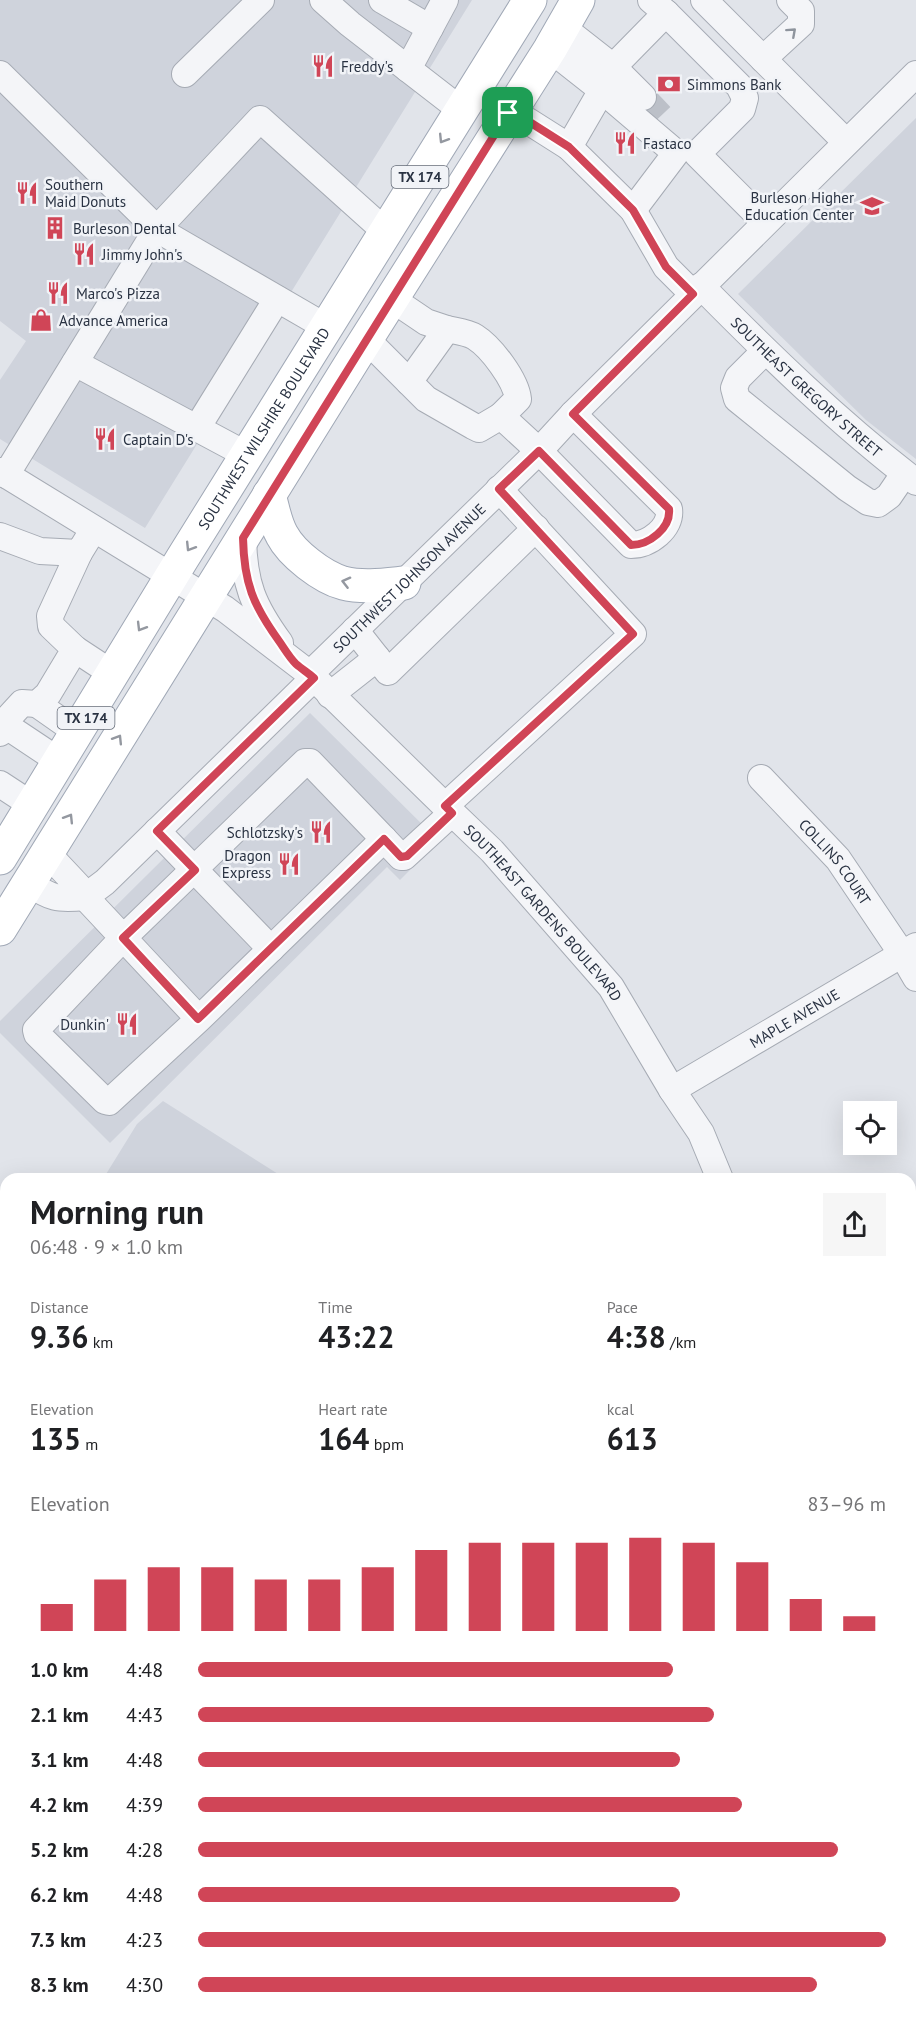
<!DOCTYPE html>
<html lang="en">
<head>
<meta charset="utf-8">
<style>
  :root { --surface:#fff; --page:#f6f6f6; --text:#202124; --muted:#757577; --accent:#d04557 }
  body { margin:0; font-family:"PT Sans",sans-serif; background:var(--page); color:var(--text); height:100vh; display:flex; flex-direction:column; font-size:22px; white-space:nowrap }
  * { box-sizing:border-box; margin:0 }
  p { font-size:20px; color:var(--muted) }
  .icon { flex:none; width:33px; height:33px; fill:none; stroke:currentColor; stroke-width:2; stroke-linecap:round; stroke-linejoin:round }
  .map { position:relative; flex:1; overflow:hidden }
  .drawer { position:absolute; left:0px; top:1173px; width:916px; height:846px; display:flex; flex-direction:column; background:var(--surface); border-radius:18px 18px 0 0; box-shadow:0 6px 24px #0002 }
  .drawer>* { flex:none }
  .buttons { position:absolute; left:843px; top:1101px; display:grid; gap:12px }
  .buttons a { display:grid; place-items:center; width:54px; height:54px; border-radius:0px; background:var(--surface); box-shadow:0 6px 24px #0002; font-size:30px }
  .pin { position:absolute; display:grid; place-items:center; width:51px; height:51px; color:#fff; margin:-26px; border-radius:12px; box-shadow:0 3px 9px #0006 }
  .round { display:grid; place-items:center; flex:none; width:63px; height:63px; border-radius:0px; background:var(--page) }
  .head { display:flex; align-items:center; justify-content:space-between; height:102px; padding:0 30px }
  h1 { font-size:33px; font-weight:800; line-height:45px }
  .stats { display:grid; grid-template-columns:repeat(3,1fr); gap:9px; height:102px; padding:6px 30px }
  .stats div { display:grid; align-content:center }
  .stats b { font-size:30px; font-weight:800 }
  .stats small { font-size:16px; font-weight:400 }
  .stats p { font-size:16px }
  .chart { height:168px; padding:12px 30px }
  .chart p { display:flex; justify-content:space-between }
  .chart svg { width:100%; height:108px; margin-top:6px; stroke:var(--accent); stroke-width:6 }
  ul { padding:0 30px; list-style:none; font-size:20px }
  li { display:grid; grid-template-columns:96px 72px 1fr; align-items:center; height:45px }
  li i { height:15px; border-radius:8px; background:var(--accent) }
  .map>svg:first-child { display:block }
  .built { fill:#cfd3dc }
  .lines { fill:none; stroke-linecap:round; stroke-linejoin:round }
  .minor-tunnel { stroke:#bcc0c8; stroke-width:26; stroke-dasharray:26 13; stroke-linecap:butt }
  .minor-casing { stroke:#a6abb4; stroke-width:28 }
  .major-casing { stroke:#a0a8b6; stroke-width:35 }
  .minor { stroke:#f4f5f8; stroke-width:26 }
  .major { stroke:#fff; stroke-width:33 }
  .oneway { stroke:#8e949d }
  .oneway2 { stroke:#9498a0 }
  .route-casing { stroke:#fff; stroke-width:12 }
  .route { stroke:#d04557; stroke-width:8 }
  .labels { text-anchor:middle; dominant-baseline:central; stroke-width:5; stroke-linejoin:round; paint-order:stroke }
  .shield { fill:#f1f3f7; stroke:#656c78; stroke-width:1.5 }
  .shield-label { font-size:14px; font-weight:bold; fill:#293242 }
  .poi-label { font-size:15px; fill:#293242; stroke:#f1f3f7; text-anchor:start }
  .street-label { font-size:15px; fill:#293242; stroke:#f1f3f7 }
</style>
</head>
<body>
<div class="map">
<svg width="916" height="2019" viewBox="0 0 916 2019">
  <rect width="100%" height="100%" fill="#e1e4ea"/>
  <path class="built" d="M0,0H472L145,528L0,439V380L26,341L0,321Z
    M916,118V459L866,420L738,294Z
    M310,713L439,841L400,880L387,867L110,1143L0,1033V1021Z
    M163,1101L286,1179H103L137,1124Z
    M6,1334V1482L0,1477V1344Z
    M0,1532L6,1539V1706L0,1712Z"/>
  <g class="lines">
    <path class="minor-tunnel" d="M643,97L662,117"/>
    <g class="minor-casing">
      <g id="minor">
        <path d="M323,0L350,24L461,110"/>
        <path d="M382,0L430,28"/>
        <path d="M704,0L846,142"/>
        <path d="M666,13L739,86L745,98L742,109L697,154L765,222"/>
        <path d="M562,27L613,67L666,13L651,0"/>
        <path d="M550,49L602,90L676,153L633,210"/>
        <path d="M763,59L801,24V11L790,0"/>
        <path d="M613,67L643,97"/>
        <path d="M408,69L445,0"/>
        <path d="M0,74L157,229L6,475"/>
        <path d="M185,74L261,0"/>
        <path d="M508,113L528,121L569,147L633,210L666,267L693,294"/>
        <path d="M569,147L602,90"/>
        <path id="s1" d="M701,286C769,355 839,423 916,482"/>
        <path d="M392,299L426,322L447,329L409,382"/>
        <path d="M326,327L157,229L260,119L386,232"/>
        <path d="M447,329C455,331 467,332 475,337C491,347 516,380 518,399L501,416"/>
        <path d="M366,339L426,399L473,426L479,429L501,416L539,451L631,545C649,545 672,528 669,509L573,414"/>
        <path d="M765,351L738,378L734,388L737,399L847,488L868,502L878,504L889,496L904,474"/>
        <path d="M75,363L247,455"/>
        <path d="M197,428L277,299"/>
        <path id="s2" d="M0,471L225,609L310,674L445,806L492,851L611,987L672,1090L701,1133L720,1179"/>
        <path d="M0,536L40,551L79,553L87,540"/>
        <path d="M243,538C244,584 253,606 280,643"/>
        <path d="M355,630L388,672L536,528"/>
        <path d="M75,649L113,674"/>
        <path id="s3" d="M310,674L539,451L573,414L916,74"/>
        <path d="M330,695L377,658"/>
        <path d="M37,704L77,732"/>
        <path d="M5,725L59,761"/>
        <path d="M0,733L10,716L22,703L37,704L48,694L75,649L51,626L50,616L79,553"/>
        <path id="s4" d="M761,778L838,859L902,954L916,978"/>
        <path d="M0,784L32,805"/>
        <path d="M445,806L633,634L499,489"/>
        <path d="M157,831L271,949"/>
        <path d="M384,839L401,857H404L452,813"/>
        <path d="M28,883C51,898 57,900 85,897L78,886L47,853"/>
        <path d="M199,1019L109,1102L105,1101L37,1034L36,1030L123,938L305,762H310L384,839L199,1019L85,897L105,882L314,678"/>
        <path id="s5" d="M672,1090L916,946"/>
        <path d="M0,1573L6,1579"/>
        <path d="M0,1669L6,1665"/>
        <path d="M910,1727L916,1726"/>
        <path d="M910,1827L916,1841"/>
        <path d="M0,1914L6,1910"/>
        <path d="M265,2019L274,2013"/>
      </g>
    </g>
    <g class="major-casing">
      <g id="major">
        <path d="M269,495C273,508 275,523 282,535C292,554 322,577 343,583C363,588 384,585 404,583"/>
        <path id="s6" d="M0,858L182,559L530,0"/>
        <path d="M0,929L355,357L550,49L578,0"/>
      </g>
    </g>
    <use href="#minor" class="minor"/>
    <use href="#major" class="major"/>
  </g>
  <defs><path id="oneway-chevron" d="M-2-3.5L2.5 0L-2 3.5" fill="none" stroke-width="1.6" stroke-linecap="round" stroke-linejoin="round" transform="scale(1.5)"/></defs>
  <use class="oneway" href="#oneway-chevron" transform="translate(792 32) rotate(-42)"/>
  <g class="oneway2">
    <use href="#oneway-chevron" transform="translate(443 139) rotate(122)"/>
    <use href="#oneway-chevron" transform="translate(190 547) rotate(122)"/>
    <use href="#oneway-chevron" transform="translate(346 582) rotate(-166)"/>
    <use href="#oneway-chevron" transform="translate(141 627) rotate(121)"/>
    <use href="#oneway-chevron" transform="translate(118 739) rotate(-58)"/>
    <use href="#oneway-chevron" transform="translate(69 818) rotate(-58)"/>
  </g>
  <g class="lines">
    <g class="route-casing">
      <path id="route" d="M508,113L528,121L569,147L633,210L666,267L693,294L573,414L669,509C671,528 649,545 631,545L539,451L499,489L633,634L445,806L452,813L407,856L401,857L384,839L198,1019L123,938L195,870L157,831L314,678C308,673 302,669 296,664C289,657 284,648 279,641C253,605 244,583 243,538Z"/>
    </g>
    <use href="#route" class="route"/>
  </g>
  <defs>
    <g id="restaurant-bare" transform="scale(1.8)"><path d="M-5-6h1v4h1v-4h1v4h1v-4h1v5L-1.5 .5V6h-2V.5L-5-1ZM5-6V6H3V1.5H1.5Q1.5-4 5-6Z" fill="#d04557" stroke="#f1f3f7" stroke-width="2.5" paint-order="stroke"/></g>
    <g id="bank-bare" transform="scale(1.8)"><path d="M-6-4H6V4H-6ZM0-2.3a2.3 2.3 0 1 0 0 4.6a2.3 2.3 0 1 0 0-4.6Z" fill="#d04557" stroke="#f1f3f7" stroke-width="2.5" paint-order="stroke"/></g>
    <g id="university-bare" transform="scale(1.8)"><path d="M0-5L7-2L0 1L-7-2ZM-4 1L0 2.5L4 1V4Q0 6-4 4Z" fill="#d04557" stroke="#f1f3f7" stroke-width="2.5" paint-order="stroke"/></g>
    <g id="building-bare" transform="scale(1.8)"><path d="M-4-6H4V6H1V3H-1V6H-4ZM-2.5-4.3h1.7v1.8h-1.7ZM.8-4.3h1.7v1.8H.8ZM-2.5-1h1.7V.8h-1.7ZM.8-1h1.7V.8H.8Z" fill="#d04557" stroke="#f1f3f7" stroke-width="2.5" paint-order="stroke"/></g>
    <g id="shop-bare" transform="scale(1.8)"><path d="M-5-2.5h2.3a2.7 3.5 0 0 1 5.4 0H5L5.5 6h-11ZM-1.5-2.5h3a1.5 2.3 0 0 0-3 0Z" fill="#d04557" stroke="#f1f3f7" stroke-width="2.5" paint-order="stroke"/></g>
  </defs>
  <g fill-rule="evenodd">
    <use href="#restaurant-bare" x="323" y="66"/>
    <use href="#bank-bare" x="669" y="84"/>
    <use href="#restaurant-bare" x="625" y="143"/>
    <use href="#restaurant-bare" x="27" y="193"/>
    <use href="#university-bare" x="872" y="206"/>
    <use href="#building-bare" x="55" y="228"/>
    <use href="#restaurant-bare" x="84" y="254"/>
    <use href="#restaurant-bare" x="58" y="293"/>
    <use href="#shop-bare" x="41" y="320"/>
    <use href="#restaurant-bare" x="105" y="439"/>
    <use href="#restaurant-bare" x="321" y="832"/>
    <use href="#restaurant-bare" x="289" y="864"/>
    <use href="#restaurant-bare" x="127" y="1024"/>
  </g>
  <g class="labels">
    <g class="shield">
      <rect x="391.5" y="166" width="57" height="22" rx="4.5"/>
      <rect x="57.5" y="707" width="57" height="22" rx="4.5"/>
    </g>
    <g class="shield-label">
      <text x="420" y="177">TX 174</text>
      <text x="86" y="718">TX 174</text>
    </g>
    <g class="poi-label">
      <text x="341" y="66">Freddy's</text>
      <text x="687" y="84">Simmons Bank</text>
      <text x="643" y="143">Fastaco</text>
      <text x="45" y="184">Southern<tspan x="45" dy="17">Maid Donuts</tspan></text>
      <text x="854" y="197" text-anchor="end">Burleson Higher<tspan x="854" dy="17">Education Center</tspan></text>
      <text x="73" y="228">Burleson Dental</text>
      <text x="102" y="254">Jimmy John's</text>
      <text x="76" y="293">Marco's Pizza</text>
      <text x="59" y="320">Advance America</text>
      <text x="123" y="439">Captain D's</text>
      <text x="303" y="832" text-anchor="end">Schlotzsky's</text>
      <text x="271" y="855" text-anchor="end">Dragon<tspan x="271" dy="17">Express</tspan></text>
      <text x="109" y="1024" text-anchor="end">Dunkin'</text>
    </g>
    <g class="street-label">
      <text stroke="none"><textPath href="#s1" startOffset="146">SOUTHEAST GREGORY STREET</textPath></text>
      <text stroke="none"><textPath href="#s6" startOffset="504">SOUTHWEST WILSHIRE BOULEVARD</textPath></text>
      <text stroke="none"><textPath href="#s3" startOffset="138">SOUTHWEST JOHNSON AVENUE</textPath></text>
      <text stroke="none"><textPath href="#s4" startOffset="112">COLLINS COURT</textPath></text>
      <text stroke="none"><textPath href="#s2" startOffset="705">SOUTHEAST GARDENS BOULEVARD</textPath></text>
      <text stroke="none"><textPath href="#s5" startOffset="142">MAPLE AVENUE</textPath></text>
    </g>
  </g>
</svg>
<div class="buttons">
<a><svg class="icon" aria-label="locate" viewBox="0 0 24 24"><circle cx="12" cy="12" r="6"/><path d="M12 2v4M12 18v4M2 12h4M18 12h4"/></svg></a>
</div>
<div class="pin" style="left:508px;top:113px;background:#1e9e55"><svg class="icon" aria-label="arrive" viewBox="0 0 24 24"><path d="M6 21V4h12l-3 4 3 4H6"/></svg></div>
<section class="drawer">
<div class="head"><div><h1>Morning run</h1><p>06:48 · 9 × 1.0 km</p></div><a class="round"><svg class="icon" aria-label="share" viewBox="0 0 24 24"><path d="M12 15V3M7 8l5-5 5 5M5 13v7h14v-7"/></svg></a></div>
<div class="stats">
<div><p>Distance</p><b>9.36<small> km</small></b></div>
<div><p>Time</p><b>43:22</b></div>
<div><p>Pace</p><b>4:38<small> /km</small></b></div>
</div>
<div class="stats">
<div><p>Elevation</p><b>135<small> m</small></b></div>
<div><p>Heart rate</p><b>164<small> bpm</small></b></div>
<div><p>kcal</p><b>613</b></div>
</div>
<div class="chart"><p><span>Elevation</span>83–96 m</p>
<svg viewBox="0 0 160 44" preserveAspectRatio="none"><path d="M5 44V33M15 44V23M25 44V18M35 44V18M45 44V23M55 44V23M65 44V18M75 44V11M85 44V8M95 44V8M105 44V8M115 44V6M125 44V8M135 44V16M145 44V31M155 44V38"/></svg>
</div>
<ul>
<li><b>1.0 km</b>4:48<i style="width:69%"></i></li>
<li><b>2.1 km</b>4:43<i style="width:75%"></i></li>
<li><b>3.1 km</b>4:48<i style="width:70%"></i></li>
<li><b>4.2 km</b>4:39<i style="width:79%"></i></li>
<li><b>5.2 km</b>4:28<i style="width:93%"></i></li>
<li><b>6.2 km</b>4:48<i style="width:70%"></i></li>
<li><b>7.3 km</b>4:23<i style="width:100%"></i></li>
<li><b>8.3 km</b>4:30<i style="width:90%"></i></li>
</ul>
</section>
</div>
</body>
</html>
